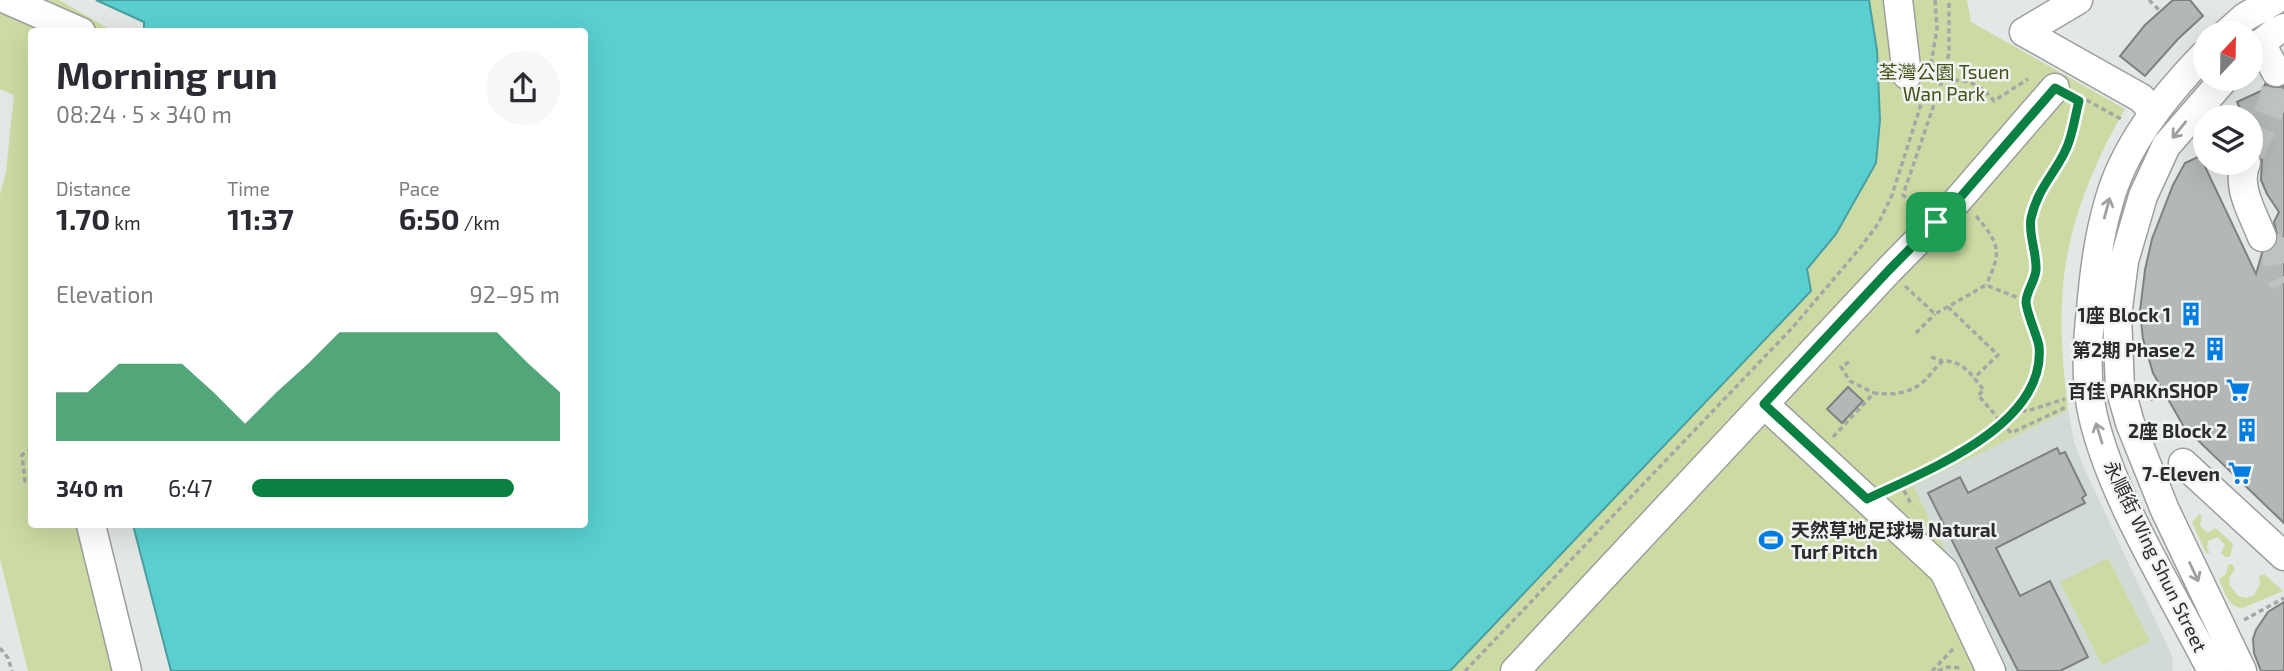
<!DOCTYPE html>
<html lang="en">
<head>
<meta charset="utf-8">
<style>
  :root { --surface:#fff; --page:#f7f7f7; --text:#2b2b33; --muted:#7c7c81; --accent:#0b8043 }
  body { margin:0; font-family:"Exo 2","Noto Sans TC",sans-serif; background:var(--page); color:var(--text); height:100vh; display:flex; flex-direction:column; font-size:26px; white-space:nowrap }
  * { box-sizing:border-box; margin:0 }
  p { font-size:23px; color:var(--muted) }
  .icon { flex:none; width:38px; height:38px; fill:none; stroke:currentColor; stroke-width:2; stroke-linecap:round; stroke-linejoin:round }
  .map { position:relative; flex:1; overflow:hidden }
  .drawer { position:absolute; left:28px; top:28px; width:560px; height:500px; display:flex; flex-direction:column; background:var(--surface); border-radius:7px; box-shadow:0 7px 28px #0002 }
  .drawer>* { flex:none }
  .needle { width:46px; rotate:22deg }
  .buttons { position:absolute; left:2193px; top:21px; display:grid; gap:14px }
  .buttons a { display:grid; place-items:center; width:70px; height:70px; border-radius:50%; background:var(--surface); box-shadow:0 7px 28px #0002; font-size:35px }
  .pin { position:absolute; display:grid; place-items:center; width:60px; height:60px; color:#fff; margin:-30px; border-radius:14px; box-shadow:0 4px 10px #0006 }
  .round { display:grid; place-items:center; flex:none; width:74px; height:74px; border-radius:37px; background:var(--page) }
  .overview { display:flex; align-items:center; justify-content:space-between; height:119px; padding:0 28px }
  h1 { font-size:38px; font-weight:700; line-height:52px }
  .figures { display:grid; grid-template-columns:repeat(3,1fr); gap:10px; height:119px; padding:7px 28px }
  .figures div { display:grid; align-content:center }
  .figures b { font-size:30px; font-weight:700 }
  .figures small { font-size:19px; font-weight:400 }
  .figures p { font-size:19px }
  .chart { height:196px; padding:14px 28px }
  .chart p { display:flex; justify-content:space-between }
  .chart svg { width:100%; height:126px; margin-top:7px; fill:var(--accent); opacity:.7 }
  ul { padding:0 28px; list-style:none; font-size:23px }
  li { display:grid; grid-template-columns:112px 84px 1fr; align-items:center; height:52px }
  li i { height:18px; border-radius:9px; background:var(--accent) }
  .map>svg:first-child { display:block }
  .built { fill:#d1dad5 }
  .green { fill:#ccdba4 }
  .water { fill:#59cfd0; stroke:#4b9e9f; stroke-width:2 }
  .building { fill:#b3b7b6; stroke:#7e8180; stroke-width:2 }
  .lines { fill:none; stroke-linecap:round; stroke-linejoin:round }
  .minor-tunnel { stroke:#bec2c0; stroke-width:28; stroke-dasharray:28 14; stroke-linecap:butt }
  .minor-casing { stroke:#9c9f9d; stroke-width:31 }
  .path { stroke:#a4a7a5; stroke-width:3.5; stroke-dasharray:5 3.5; stroke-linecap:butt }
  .minor { stroke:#fff; stroke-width:28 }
  .oneway { stroke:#a0a0a0 }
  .route-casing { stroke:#fff; stroke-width:14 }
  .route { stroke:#0b8043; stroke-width:9 }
  .labels { text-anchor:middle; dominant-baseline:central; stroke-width:5; stroke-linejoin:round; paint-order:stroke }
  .park-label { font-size:19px; fill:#445017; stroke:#f1f4f2 }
  .poi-label { font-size:19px; font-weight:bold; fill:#2b2d2c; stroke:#f1f4f2; text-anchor:end }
  .street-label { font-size:19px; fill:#2b2d2c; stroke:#f1f4f2 }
</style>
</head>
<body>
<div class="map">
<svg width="2284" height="671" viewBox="0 0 2284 671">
  <rect width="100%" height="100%" fill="#e3e7e5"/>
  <path class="built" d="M2068,410L2074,442L2084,468L2173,658L2172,671H2005L1912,486Z"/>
  <path class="green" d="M0,0H59L111,30L32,32V525H102L138,671H28L0,559V194L6,172L14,95L0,89Z
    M1869,0H1967L1971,22L2125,109C2091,168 2064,234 2062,303C2060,339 2064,374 2068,410L1913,486L2005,671H1450L1811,291L1807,269L1836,234L1876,163L1880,120L1877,50Z
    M2200,514L2202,516L2200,525L2205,531L2209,532L2216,528L2233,544L2230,557H2225L2221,553L2225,545L2218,537L2208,541L2207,548L2210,553H2206L2192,522Z
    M2108,558L2150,641L2102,665L2060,582Z
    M2232,564L2235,569L2230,576L2229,584L2238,596L2246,598L2254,595L2260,584L2259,576L2264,574L2283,591L2243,608C2228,608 2224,591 2219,579L2226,574L2228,565Z"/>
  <path class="water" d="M96,0H1869L1877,50L1880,120L1876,163L1836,234L1807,269L1811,291L1450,671H171L133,525H584V32L144,31V22Z"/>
  <path class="building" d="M2173,0H2190L2203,16L2178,39L2145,76L2120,56L2145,25Z
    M2265,84L2275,88L2284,86V523L2184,427L2153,373L2143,339L2140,311L2145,270L2152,239L2173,185L2185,163L2200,156L2256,274L2262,253L2269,252L2275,247L2278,239L2274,222L2279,212L2267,194L2261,180L2262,159L2258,151L2250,147V117H2244L2237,102L2263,90Z
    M1848,387L1863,401L1842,423L1827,409Z
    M2057,448L2060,454L2065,452L2086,495L2082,498L2085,503L1996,548L2020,596L2050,581L2088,657L2060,671H2018L1928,493L1960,477L1968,493Z
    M2284,602V671H2261L2254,653L2253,639L2256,630L2268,612Z"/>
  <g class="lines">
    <path class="minor-tunnel" d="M2250,153C2263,127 2277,102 2276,72
      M2284,238C2273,255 2275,266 2284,283"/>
    <g class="minor-casing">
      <path id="minor" d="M8,0L81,32
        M1898,0L1907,75
        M2024,32L2141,98L2154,112
        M2024,32L2078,0
        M2227,33L2245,17L2275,0
        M2261,43L2276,72
        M2250,53L2275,32L2284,28
        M2205,54C2164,96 2123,147 2108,205C2098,239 2094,274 2091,310C2087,344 2085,382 2093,416C2113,501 2172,592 2212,671
        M2224,79L2166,146L2143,196L2124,261L2117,316L2120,388L2130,423L2165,510L2242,671
        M2246,163C2235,186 2254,215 2262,237
        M1764,404L1944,571L1991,671
        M2183,463L2284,556
        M91,525L127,671
        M1515,671L1889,270L1958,200L2055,88"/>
    </g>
    <path class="path" d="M2149,0L2160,11
      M1931,64L1937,29L1935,0
      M1931,80L1942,81L1949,53V0
      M2079,96L2121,119
      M1919,208L1903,195L1942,81C1964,78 1980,83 1994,101L2028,79
      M1976,216C2000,244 2002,252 1986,285
      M1905,286L1935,314L1986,285L2026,301
      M1948,307L1998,355L1974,378
      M1916,333L1935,314
      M1931,357L1942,361
      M1849,362L1841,367L1850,381L1874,393
      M2150,400L2162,392
      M2013,410L2027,411L2065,399
      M1833,437L1874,393C1892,395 1909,394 1923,382C1931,375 1935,367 1943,361C1963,360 1972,376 1984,390L1978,395L2011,433L2066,407
      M32,449L22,455L25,481L32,483
      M1900,483L1912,506
      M1891,488L1949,460L1974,445L2013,410L2024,400L2032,385L2037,372L2039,347L2026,301L2036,272L2031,220L2043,185L2067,148L2079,101L2075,99
      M2244,620L2284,598
      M0,648L8,658L12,671
      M1465,671L1793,327L1860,248L1878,224L1892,195L1925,92
      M1932,671L1953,649
      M1938,671L1948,667L1963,668"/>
    <use href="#minor" class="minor"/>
  </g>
  <defs><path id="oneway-shaft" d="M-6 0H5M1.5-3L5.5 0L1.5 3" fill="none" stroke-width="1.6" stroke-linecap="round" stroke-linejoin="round" transform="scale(1.75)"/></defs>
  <g class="oneway">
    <use href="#oneway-shaft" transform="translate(2179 130) rotate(129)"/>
    <use href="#oneway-shaft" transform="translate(2107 208) rotate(-75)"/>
    <use href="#oneway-shaft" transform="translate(2099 433) rotate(-107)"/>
    <use href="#oneway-shaft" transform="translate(2194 572) rotate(65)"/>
  </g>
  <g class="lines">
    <g class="route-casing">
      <path id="route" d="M2055,88L2079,101C2075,116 2073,133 2067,147C2056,173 2038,187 2031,218C2028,234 2037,253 2036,270C2035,281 2027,290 2026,301C2025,309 2037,335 2039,346C2047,426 1923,472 1867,499L1764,404L1889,270L1958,200Z"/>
    </g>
    <use href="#route" class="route"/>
  </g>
  <defs>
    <g id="building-bare" transform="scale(1.89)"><path d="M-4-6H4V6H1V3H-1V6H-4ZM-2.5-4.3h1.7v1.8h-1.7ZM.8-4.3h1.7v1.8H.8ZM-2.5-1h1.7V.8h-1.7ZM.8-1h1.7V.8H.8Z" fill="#007de3" stroke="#f1f4f2" stroke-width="2.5" paint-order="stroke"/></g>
    <g id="supermarket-bare" transform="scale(1.89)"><path d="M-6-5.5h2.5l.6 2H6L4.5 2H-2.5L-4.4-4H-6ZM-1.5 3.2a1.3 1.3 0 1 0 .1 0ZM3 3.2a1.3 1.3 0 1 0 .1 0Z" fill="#007de3" stroke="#f1f4f2" stroke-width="2.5" paint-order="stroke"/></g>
    <g id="stadium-bare" transform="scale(1.89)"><path d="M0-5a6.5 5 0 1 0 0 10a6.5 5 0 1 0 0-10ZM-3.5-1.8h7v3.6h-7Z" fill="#007de3" stroke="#f1f4f2" stroke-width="2.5" paint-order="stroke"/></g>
  </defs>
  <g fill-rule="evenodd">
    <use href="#building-bare" x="2191" y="314"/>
    <use href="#building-bare" x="2215" y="349"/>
    <use href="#supermarket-bare" x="2238" y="390"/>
    <use href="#building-bare" x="2247" y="430"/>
    <use href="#supermarket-bare" x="2240" y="473"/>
    <use href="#stadium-bare" x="1771" y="540"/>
  </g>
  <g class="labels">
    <g class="park-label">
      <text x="1944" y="71">荃灣公園 Tsuen<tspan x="1944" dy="22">Wan Park</tspan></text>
    </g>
    <g class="poi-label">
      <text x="2171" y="314">1座 Block 1</text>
      <text x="2195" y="349">第2期 Phase 2</text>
      <text x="2218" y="390">百佳 PARKnSHOP</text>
      <text x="2227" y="430">2座 Block 2</text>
      <text x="2220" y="473">7-Eleven</text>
      <text x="1791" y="529" text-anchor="start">天然草地足球場 Natural<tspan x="1791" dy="22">Turf Pitch</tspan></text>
    </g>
    <g class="street-label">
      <text transform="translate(2156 556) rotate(64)">永順街 Wing Shun Street</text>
    </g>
  </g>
</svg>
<div class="buttons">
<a><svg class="needle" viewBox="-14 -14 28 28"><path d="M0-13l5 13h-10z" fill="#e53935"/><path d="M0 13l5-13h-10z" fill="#7c7c81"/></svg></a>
<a><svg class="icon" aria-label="layers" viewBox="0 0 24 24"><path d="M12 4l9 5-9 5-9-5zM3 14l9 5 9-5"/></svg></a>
</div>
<div class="pin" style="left:1936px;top:222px;background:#1e9e55"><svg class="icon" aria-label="arrive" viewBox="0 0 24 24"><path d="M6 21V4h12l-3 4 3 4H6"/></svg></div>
<section class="drawer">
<div class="overview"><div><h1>Morning run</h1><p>08:24 · 5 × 340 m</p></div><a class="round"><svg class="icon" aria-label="share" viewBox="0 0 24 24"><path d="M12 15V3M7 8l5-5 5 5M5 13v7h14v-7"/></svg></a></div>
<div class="figures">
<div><p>Distance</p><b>1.70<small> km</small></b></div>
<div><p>Time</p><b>11:37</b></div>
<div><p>Pace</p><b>6:50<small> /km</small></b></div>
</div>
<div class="chart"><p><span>Elevation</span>92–95 m</p>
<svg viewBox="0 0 160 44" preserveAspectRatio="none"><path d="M0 44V27L10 27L20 17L30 17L40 17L50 27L60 38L70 27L80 17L90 6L100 6L110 6L120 6L130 6L140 6L150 17L160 27V44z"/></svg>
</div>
<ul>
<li><b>340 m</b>6:47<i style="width:85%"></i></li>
</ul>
</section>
</div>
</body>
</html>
